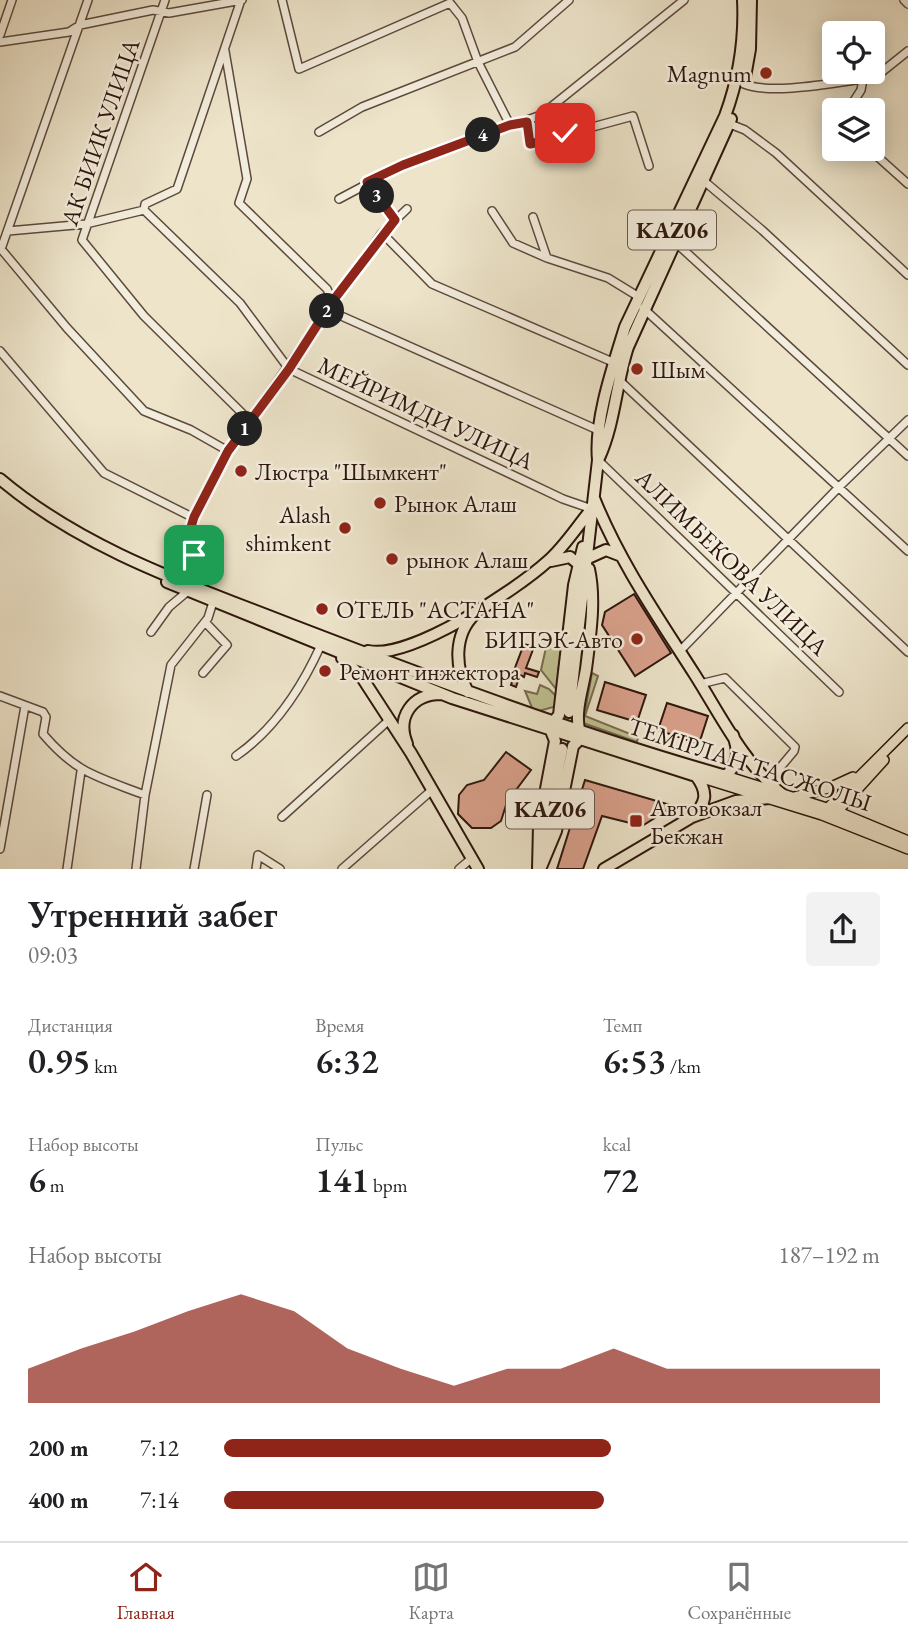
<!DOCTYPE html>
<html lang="ru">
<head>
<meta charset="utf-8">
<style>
  :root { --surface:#fff; --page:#f2f2f2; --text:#202124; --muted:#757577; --line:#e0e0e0; --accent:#8f2418 }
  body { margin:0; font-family:"EB Garamond",serif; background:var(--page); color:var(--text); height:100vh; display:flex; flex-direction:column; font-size:26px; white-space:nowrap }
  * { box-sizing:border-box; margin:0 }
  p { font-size:23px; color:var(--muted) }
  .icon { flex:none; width:38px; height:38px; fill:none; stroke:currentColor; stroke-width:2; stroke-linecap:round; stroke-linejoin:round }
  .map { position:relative; height:869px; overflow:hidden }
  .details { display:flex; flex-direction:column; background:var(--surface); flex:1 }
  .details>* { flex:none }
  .tools { position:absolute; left:822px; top:21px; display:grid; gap:14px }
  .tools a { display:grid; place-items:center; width:63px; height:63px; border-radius:7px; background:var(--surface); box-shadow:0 4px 18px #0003; font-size:35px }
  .pin { position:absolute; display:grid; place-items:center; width:60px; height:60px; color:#fff; margin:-30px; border-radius:14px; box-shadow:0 4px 10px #0006 }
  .km { position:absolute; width:35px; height:35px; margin:-18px; border-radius:50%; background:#222; color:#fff; font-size:19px; line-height:35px; text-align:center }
  .round { display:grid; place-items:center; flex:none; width:74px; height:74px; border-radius:7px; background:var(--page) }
  .headline { display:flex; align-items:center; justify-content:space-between; height:119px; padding:0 28px }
  h1 { font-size:38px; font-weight:600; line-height:52px }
  .metrics { display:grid; grid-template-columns:repeat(3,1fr); gap:10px; height:119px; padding:7px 28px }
  .metrics div { display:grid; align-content:center }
  .metrics b { font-size:35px; font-weight:600 }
  .metrics small { font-size:19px; font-weight:400 }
  .metrics p { font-size:19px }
  .chart { height:196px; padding:14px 28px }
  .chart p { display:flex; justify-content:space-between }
  .chart svg { width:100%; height:126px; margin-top:7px; fill:var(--accent); opacity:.7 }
  ul { padding:0 28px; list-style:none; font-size:23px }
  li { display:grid; grid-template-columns:112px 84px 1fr; align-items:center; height:52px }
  li i { height:18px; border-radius:9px; background:var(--accent) }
  .tab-bar { display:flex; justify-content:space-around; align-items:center; height:98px; border-top:2px solid var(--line); background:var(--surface); font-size:19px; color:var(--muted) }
  .tab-bar a { display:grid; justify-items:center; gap:4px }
  .tab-bar .active { color:var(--accent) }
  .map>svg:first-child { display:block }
  .green { fill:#c0c191; stroke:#766b4e; stroke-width:2 }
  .building { fill:#d9a08b; stroke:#2c150c; stroke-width:2 }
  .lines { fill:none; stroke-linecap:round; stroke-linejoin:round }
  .minor-casing { stroke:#5c493c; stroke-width:10 }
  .major-casing { stroke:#2c150c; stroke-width:12 }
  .highway-casing { stroke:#2c150c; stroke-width:14 }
  .minor { stroke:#f3eddd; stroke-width:7 }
  .major { stroke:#ede4ca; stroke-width:9 }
  .highway { stroke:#ede4ca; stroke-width:10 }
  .route-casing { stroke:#fff; stroke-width:14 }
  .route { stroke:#8f2418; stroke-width:9 }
  .poi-dot { fill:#8f2418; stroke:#f3eddd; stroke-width:2.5 }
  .labels { text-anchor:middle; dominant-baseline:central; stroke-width:5; stroke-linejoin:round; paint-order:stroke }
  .shield { fill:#f3eddd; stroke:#68564b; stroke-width:2 }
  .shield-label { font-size:23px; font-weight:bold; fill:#2c150c }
  .poi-label { font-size:24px; fill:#2c150c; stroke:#f3eddd; text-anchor:start }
  .street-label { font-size:24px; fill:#2c150c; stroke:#f3eddd }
</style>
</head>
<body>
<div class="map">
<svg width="908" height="869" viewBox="0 0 908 869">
  <rect width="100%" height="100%" fill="#ede4ca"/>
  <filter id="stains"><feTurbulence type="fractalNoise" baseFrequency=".00286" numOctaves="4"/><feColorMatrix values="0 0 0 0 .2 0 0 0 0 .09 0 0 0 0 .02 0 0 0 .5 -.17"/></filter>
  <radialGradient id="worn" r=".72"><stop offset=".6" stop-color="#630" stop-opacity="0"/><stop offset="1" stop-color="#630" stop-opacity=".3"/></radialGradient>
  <path class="green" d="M569,635L558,669L562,675L560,694L541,670L547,643Z
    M592,673L598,676L585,716L638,737L637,742L583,723Z
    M540,685L549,689L560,700L557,706L539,711L533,710L525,691L537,694Z"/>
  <path class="building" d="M634,594L671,653L635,676L602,625L605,612Z
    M524,644L534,647L526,668L539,672L537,677L525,673L524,677L520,675L516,687L511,685L515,673H513Z
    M605,682L646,695L637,722L597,710Z
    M667,703L708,716L699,744L658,730Z
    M506,752L531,770L507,802L501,821L491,828H472L458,814L459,795L467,785L484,780Z
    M585,780L674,806L642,826L602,816L583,869H557Z"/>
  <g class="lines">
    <g class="minor-casing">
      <path id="minor" d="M88,0L1,249L67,328L144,411L191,430L228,451
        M165,0L82,240L144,316L251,422
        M282,0L299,69L450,3L462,18L478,62L510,125
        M904,0L908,4
        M0,35L12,0
        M0,42L69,32L80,25L153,10L169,13L242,0
        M225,51L247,179L239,203L327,289L339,315L600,431
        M744,84C771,95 833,83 863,79
        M848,110L861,90L863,79L878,75L908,51
        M527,122L530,144L633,116L649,166
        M730,124L745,130L776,153L908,275
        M319,132L362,107L515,47L569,0
        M869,149L908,184
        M704,181L762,230L908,365
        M367,182L395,220
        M339,199L403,165L541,115L684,0
        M144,210L240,303L289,369L563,499L592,509
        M492,211L513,243L547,258L533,217
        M8,231L86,224L144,210L145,204L177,189L241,0
        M382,233L432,284L615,363
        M675,242L908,456
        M547,258L608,278L639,297
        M643,308L908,551
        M0,351L104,473L194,518
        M619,380L908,652
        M598,460L839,692
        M188,583L194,552L188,537L194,518L228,451L382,233L407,209
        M151,632L169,607L188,591
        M680,651L840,486L908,420
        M203,673L227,645L205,622
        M700,684L725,678L795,747L794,751L768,782
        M0,696L43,712L46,717L43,734C77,774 98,777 145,795
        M236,756C275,729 302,687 321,645
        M282,817L388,721
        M0,849L25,706
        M67,869L81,771
        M136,869L145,795L171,665L208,618L213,602
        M194,869L207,795
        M256,869L258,855L280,869
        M342,869L432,790
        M459,869L472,858"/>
    </g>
    <g class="major-casing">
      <path id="major" d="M696,776L822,815L908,849
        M726,776L836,811L908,841
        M794,797L829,788L853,777
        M825,811L908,728
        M835,814L884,760"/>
    </g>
    <g class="highway-casing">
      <path id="highway" d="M745,77L750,49L751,0
        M599,458C615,423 616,383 628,347L731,119
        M0,479C84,550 190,585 292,625C435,680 578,734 726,776C739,762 739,752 733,735
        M594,498C619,561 658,617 695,675C721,716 744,764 783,795
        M586,559L606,550L619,555
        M551,561L570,557L582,567
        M167,582L452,698L696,776C709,793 706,804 692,817
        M368,651C410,660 516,590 548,561C564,547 576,528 590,511
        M342,658L361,676L411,753L478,869
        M468,692C455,668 453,635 475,614
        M569,712L598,460C594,421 613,366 625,327L725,116C739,78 745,41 743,0
        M554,721L559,715L574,585L583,547
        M579,729C575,710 583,688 586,669C590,637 596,600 589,569
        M407,744C396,717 412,694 441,694
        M544,843L562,749
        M541,867L556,831L573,746L579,740
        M538,869L539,826L555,741L551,731
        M604,869L692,817L736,801L770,798"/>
    </g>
    <use href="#minor" class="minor"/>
    <use href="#major" class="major"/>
    <use href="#highway" class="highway"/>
  </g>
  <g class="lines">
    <g class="route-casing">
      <path id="route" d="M194,555L188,537L194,517L228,451L289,369L332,302L395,220L367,182L403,165L510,125L527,122L530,144L566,136L565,133"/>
    </g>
    <use href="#route" class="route"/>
  </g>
  <g class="poi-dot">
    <circle cx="766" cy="73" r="7"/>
    <circle cx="637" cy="369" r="7"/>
    <circle cx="241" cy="471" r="7"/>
    <circle cx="380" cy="503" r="7"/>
    <circle cx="345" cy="528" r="7"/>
    <circle cx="392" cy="559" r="7"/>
    <circle cx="322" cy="609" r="7"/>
    <circle cx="637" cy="639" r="7"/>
    <circle cx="325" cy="671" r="7"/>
    <rect x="629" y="814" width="14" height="14" rx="3.5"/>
  </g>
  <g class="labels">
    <g class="shield">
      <rect x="628" y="210.5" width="88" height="39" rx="5"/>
      <rect x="506" y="789.5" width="88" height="39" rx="5"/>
    </g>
    <g class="shield-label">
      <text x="672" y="230">KАZ06</text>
      <text x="550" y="809">KАZ06</text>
    </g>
    <g class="poi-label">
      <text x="752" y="73" text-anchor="end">Magnum</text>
      <text x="651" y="369">Шым</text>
      <text x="255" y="471">Люстра "Шымкент"</text>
      <text x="394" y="503">Рынок Алаш</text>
      <text x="331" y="514" text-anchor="end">Alash<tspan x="331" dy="28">shimkent</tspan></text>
      <text x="406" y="559">рынок Алаш</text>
      <text x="336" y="609">ОТЕЛЬ "АСТАНА"</text>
      <text x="623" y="639" text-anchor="end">БИПЭК-Авто</text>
      <text x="339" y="671">Ремонт инжектора</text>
      <text x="650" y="807">Автовокзал<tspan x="650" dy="28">Бекжан</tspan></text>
    </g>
    <g class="street-label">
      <text transform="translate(100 132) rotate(-71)">АК БИИК УЛИЦА</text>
      <text transform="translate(426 413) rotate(25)">МЕЙРИМДИ УЛИЦА</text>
      <text transform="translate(732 562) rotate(44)">АЛИМБЕКОВА УЛИЦА</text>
      <text transform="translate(750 764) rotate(18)">ТЕМІРЛАН ТАСЖОЛЫ</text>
    </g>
  </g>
  <rect width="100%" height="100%" filter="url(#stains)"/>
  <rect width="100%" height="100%" fill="url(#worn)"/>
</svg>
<div class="tools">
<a><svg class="icon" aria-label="locate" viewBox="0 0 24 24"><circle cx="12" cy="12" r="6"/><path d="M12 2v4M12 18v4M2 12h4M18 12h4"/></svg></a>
<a><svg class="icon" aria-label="layers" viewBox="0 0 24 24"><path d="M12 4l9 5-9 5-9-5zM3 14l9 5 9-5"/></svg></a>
</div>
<div class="pin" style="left:194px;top:555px;background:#1e9e55"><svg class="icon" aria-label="arrive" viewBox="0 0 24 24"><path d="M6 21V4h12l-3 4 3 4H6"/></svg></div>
<div class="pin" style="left:565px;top:133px;background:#d93025"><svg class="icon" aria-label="check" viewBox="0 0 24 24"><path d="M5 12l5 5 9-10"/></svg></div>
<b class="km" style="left:245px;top:429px">1</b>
<b class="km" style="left:327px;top:311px">2</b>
<b class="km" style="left:377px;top:196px">3</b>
<b class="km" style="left:483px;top:135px">4</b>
</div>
<section class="details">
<div class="headline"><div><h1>Утренний забег</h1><p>09:03</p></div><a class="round"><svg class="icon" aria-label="share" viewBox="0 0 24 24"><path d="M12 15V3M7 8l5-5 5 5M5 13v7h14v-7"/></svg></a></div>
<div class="metrics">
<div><p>Дистанция</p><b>0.95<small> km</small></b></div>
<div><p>Время</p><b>6:32</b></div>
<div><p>Темп</p><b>6:53<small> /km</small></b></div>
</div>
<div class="metrics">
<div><p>Набор высоты</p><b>6<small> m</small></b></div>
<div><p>Пульс</p><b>141<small> bpm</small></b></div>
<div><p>kcal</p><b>72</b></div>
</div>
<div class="chart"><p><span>Набор высоты</span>187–192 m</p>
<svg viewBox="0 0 160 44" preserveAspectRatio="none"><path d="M0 44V32L10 25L20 19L30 12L40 6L50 12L60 25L70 32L80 38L90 32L100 32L110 25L120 32L130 32L140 32L150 32L160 32V44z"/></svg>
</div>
<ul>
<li><b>200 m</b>7:12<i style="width:59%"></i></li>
<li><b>400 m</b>7:14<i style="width:58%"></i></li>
</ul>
</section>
<nav class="tab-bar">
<a class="active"><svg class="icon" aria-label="home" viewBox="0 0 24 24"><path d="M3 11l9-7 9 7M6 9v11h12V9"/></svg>Главная</a>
<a><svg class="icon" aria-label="map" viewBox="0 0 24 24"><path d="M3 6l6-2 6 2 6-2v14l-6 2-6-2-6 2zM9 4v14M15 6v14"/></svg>Карта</a>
<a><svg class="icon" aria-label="saved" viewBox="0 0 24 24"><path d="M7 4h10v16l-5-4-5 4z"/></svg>Сохранённые</a>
</nav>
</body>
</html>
